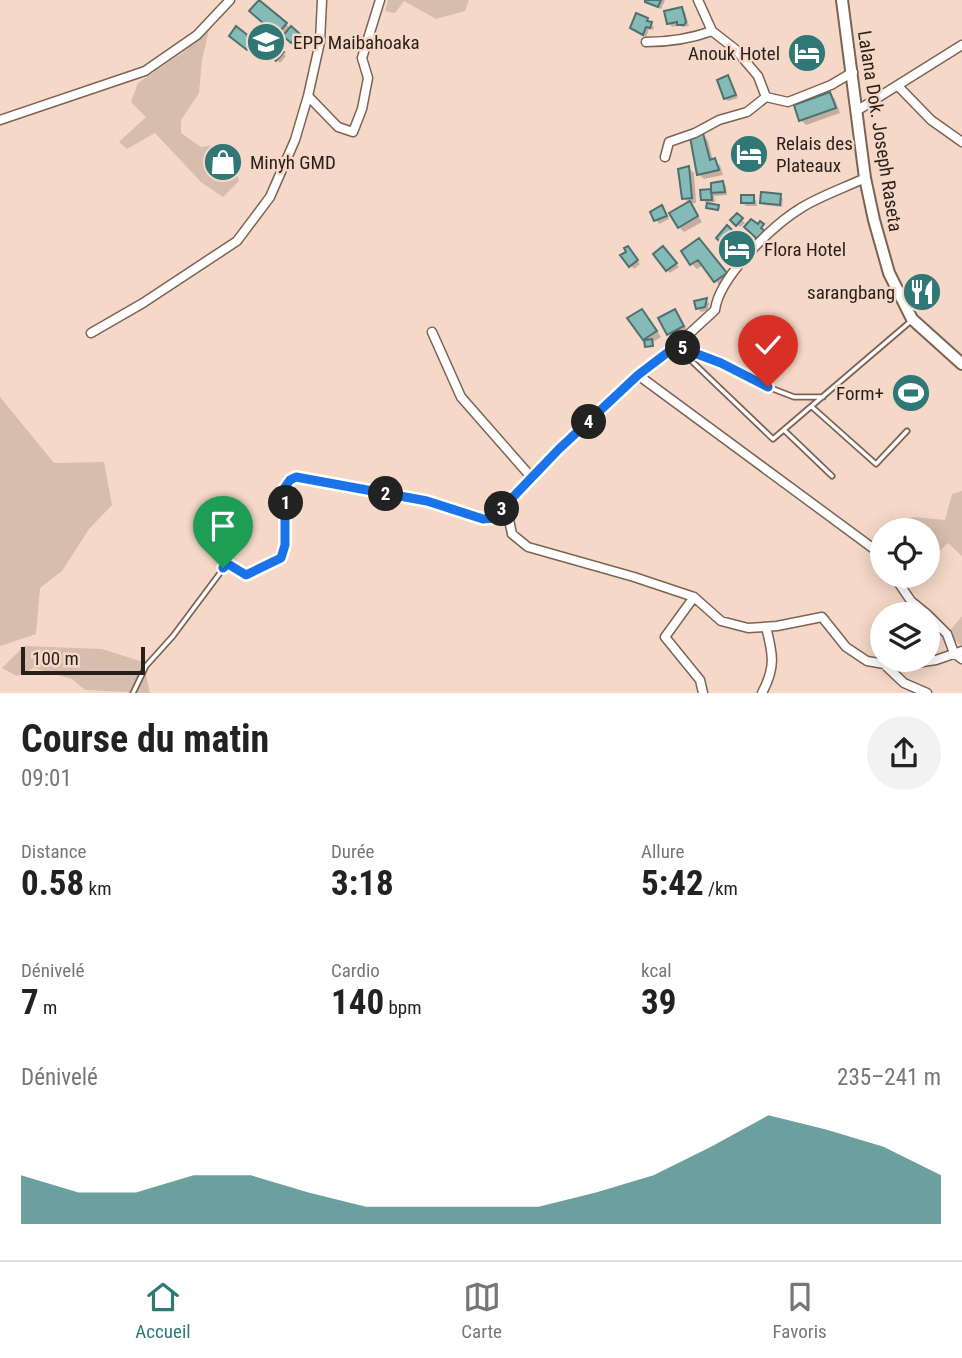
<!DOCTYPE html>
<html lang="fr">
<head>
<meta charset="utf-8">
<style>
  :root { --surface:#fff; --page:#f2f2f2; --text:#222; --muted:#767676; --line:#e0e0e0; --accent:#2f7876 }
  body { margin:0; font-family:"Roboto Condensed",sans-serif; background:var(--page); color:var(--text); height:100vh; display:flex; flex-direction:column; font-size:26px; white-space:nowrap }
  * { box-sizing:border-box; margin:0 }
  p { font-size:23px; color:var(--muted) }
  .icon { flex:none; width:38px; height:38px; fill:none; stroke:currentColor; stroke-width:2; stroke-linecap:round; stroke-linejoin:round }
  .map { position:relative; height:693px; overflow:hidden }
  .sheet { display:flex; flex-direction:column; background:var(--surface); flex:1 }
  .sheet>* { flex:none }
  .controls { position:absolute; left:870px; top:518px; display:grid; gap:14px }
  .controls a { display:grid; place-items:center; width:70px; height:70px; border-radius:50%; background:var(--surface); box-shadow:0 4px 18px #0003; font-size:35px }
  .scale { position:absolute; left:21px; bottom:18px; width:124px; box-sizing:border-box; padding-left:7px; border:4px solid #291f19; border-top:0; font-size:19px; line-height:24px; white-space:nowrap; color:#291f19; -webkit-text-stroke:5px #f5d8c7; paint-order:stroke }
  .pin { position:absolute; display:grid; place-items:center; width:60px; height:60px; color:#fff; margin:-72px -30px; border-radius:50% 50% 50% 0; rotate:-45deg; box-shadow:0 0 7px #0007 }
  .pin .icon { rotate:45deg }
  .km { position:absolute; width:35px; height:35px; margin:-18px; border-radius:50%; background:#222; color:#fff; font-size:19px; line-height:35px; text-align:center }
  .round { display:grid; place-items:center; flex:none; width:74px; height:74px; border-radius:37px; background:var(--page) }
  .summary { display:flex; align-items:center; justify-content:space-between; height:119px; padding:0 21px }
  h1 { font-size:38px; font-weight:700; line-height:52px }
  .metrics { display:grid; grid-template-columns:repeat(3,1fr); gap:10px; height:119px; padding:7px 21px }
  .metrics div { display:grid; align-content:center }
  .metrics b { font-size:35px; font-weight:700 }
  .metrics small { font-size:19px; font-weight:400 }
  .metrics p { font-size:19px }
  .chart { height:196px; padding:14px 21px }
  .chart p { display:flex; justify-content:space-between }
  .chart svg { width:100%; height:126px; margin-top:7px; fill:var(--accent); opacity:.7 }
  .dock { display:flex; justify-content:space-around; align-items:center; height:98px; border-top:2px solid var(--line); background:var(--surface); font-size:19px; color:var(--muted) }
  .dock a { display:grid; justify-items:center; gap:4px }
  .dock .current { color:var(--accent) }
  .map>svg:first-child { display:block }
  .green { fill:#d6bdae }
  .water { fill:#b8927b; stroke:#8d705e; stroke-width:2 }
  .shadow { fill:#0003 }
  .building { fill:#84bab7; stroke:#4e716f; stroke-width:2 }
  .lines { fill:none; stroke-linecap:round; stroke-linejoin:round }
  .lane-casing { stroke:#7c6354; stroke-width:7 }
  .street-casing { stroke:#7c6354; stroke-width:11 }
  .secondary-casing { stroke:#7c6354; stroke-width:14 }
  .lane { stroke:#fff; stroke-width:3.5 }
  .street { stroke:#fff; stroke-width:8 }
  .secondary { stroke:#fff; stroke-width:10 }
  .route-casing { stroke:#fff; stroke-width:14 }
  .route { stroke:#1a73e8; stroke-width:9 }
  .labels { text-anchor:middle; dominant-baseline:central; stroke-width:5; stroke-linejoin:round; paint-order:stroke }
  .poi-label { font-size:19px; fill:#291f19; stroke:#f5d8c7; text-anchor:start }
  .street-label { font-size:19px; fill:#291f19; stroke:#f5d8c7 }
</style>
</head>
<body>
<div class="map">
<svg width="962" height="693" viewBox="0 0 962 693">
  <rect width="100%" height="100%" fill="#f5d8c7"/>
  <path class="green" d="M388,0H469L465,11L436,19L404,1L395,13L385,11Z
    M209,30L202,60L199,93L181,120V133L201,147L221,144L232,158L239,181L223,197L201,182L155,133L127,149L119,142L146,117L131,102L138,83L182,53Z
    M0,397L54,463L104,462L112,505L89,529L62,571L40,588L36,634L0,646Z
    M962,491V556L948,543L935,555L928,553V530H892L893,523L913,517L945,520L952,494Z
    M962,616V646L947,634Z
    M24,646L102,649L143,662L150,693L85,690L72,679L34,668L17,676L2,668Z"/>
  <path class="water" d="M751,142L757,161L744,166L738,146Z"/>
  <path class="shadow" d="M647,0H665L661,9L650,5Z
    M260,2L302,38L295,45L286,36L283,39L257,16Z
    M681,9L685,12L689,26L682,27L680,25L672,27L669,23Z
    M647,19L654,27L653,30L649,29L646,37L632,28Z
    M236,41L254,42L262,50L261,52L257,49L253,54Z
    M275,46L286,56L280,63L269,53Z
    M728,77L738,98L728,101L725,98Z
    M830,94L835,99L840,113L806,125L801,120Z
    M703,135L708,141L713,161L720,165L723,175L704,179L699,174Z
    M688,168L694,173L696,203H690L702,222L684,232L679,227L689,203L684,198Z
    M723,183L726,186L727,195L714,196L715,202L706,203L703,199Z
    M780,196L783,199L782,207L765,205L762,202Z
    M753,197L756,200L757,206H746L743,203Z
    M662,207L669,219L659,224L652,212Z
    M737,215L745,223L740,227L733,220Z
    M704,245L730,279L720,286L704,265L697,269L691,263Z
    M663,249L679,267L670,273L667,270Z
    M631,252L640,264L634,269L631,265Z
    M706,300L709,303L708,310L701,312L698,308Z
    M675,311L688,331L674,339L669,334Z
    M647,317L661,337L653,342V347L646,346V341L630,318Z"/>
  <path class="building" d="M259,0L287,23L277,35L249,11Z
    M645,0H661L658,7L645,2Z
    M682,7L686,22L684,25H677V22L667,24L664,11Z
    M636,13L648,18L647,21L652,22L650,28L646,27L643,35L630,28Z
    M236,26L255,41L247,50L229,36Z
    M291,26L300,34L291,43L283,36Z
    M255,42L263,48L259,52L254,49L252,52L250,49Z
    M275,44L284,52L276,61L267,54Z
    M728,75L736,95L724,99L717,80Z
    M830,92L836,108L799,121L794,105Z
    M703,133L710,160L715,158L719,170L697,175L690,137Z
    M689,166L692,198L682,199L678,169Z
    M723,181L725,192L711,193V183Z
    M711,189L712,200H701L700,190Z
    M761,192L781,194L780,205L760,203Z
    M741,195H754V203H741Z
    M690,201L698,216L678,228L669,213Z
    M707,203L719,205L718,210L706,208Z
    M662,205L667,216L654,221L650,212Z
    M737,213L743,218L736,226L730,220Z
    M751,219L758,224L760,221L764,224L761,228L765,231L757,239L744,227Z
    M727,225L749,246L737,259L724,251L726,248L716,238Z
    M699,238L727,273L714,282L698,260L690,265L681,251Z
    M628,246L638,260L629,267L620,255L626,252L624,248Z
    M663,246L677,263L666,271L653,254Z
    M707,298L705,307L696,309L694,301Z
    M642,309L657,331L643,340L627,318Z
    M675,309L684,326L667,335L658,318Z
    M652,339L653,346L645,347L644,340Z"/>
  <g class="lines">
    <g class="lane-casing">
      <path id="lane" d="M677,346L695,351L768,387L794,397H823
        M677,347L773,439L911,321
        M812,407L876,464L907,431
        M784,430L832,476
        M133,693L146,666L173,636L226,565L232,564L246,575L281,558L285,545V487L290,480L297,477L427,501L483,519L493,518L509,502"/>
    </g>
    <g class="street-casing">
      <path id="street" d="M698,0L712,31L735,49L758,76L766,97L788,102L831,85L853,72
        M646,42C670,42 690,39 712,31
        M898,86L931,120L962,142
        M308,96L338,127L353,132L362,109L368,78L362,58L380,0
        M858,110L962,45
        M0,120L145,71L197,35L230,0
        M665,157L669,142L695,133L719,120L747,112L766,97
        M865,178C844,188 820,196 801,208C773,225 719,277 715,310L676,346L638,375L559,449L512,499L508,515L512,534L528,547L634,577L694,597L721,621L748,628L777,626L822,617L846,647L867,661L896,666L936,660L962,651
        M432,332L461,397L532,478
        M91,333L143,303L237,241L270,197L295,140L308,96L320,42L322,0
        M638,375L874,549L882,560
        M894,576L911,601L927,614
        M694,597L665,637L700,680L703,693
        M928,615L947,634L954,653L962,659
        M886,666L904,683L927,693
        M762,693C776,667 773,654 766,627"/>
    </g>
    <g class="secondary-casing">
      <path id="secondary" d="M842,0L865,178L874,220L889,273L912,319L962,364"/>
    </g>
    <use href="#lane" class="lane"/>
    <use href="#street" class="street"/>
    <use href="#secondary" class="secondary"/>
  </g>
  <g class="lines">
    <g class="route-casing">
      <path id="route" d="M223,568L228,564L246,575L281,558L285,545V487L290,480L296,477L427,501L483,519L493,518L559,449L638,375L676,346L721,363L768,387"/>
    </g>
    <use href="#route" class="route"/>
  </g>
  <defs>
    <g id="school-disc" transform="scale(2.0125)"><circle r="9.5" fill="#2f7876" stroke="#f5d8c7"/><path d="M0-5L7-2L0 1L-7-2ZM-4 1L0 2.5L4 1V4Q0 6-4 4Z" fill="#fff"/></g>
    <g id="hotel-disc" transform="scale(2.0125)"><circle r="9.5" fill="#2f7876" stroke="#f5d8c7"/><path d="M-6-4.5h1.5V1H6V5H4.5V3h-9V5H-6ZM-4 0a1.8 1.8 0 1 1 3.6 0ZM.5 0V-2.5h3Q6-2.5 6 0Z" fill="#fff"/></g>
    <g id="shop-disc" transform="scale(2.0125)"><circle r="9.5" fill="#2f7876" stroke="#f5d8c7"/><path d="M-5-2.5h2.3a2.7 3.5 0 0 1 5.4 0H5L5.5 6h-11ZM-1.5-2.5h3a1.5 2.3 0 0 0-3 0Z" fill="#fff"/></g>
    <g id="restaurant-disc" transform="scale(2.0125)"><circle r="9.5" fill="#2f7876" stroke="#f5d8c7"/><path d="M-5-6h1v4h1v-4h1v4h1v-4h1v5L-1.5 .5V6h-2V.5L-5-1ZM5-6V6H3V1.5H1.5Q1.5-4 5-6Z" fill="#fff"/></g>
    <g id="stadium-disc" transform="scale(2.0125)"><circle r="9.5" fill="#2f7876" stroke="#f5d8c7"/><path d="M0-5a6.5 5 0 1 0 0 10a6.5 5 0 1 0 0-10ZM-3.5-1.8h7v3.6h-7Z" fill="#fff"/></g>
  </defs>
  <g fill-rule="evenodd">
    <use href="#school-disc" x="266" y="42"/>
    <use href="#hotel-disc" x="807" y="53"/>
    <use href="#hotel-disc" x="749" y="154"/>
    <use href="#shop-disc" x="223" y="162"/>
    <use href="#hotel-disc" x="737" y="249"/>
    <use href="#restaurant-disc" x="922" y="292"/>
    <use href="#stadium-disc" x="911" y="393"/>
  </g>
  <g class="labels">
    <g class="poi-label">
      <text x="293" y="42">EPP Maibahoaka</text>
      <text x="780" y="53" text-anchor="end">Anouk Hotel</text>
      <text x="776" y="143">Relais des<tspan x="776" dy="22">Plateaux</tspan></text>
      <text x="250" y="162">Minyh GMD</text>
      <text x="764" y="249">Flora Hotel</text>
      <text x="895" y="292" text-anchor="end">sarangbang</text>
      <text x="884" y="393" text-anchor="end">Form+</text>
    </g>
    <g class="street-label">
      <text transform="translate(880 131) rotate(81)">Lalana Dok. Joseph Raseta</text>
    </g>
  </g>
</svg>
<div class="controls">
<a><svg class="icon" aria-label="locate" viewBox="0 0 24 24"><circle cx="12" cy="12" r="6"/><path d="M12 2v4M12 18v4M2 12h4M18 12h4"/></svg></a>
<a><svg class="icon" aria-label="layers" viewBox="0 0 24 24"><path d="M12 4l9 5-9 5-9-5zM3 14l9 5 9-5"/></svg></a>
</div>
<div class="scale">100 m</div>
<div class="pin" style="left:223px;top:568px;background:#1e9e55"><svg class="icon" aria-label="arrive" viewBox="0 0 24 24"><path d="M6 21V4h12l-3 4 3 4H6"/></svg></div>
<div class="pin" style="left:768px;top:387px;background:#d93025"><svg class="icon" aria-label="check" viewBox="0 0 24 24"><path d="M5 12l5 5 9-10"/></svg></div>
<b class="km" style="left:286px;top:503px">1</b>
<b class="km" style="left:386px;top:494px">2</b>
<b class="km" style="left:502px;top:509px">3</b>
<b class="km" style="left:589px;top:422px">4</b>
<b class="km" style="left:683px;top:348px">5</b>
</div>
<section class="sheet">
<div class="summary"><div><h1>Course du matin</h1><p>09:01</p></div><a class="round"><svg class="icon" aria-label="share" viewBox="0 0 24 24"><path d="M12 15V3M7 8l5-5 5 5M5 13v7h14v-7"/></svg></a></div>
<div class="metrics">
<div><p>Distance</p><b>0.58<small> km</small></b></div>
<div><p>Durée</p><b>3:18</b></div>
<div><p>Allure</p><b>5:42<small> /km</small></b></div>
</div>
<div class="metrics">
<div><p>Dénivelé</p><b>7<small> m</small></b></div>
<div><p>Cardio</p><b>140<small> bpm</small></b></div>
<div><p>kcal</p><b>39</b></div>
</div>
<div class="chart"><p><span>Dénivelé</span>235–241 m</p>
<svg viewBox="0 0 160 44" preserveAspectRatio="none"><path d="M0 44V27L10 33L20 33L30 27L40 27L50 33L60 38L70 38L80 38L90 38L100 33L110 27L120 17L130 6L140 11L150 17L160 27V44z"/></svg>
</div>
</section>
<nav class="dock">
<a class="current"><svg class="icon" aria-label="home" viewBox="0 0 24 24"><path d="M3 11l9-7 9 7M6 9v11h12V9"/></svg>Accueil</a>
<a><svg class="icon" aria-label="map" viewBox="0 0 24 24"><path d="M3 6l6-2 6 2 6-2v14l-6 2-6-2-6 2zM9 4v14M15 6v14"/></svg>Carte</a>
<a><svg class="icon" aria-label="saved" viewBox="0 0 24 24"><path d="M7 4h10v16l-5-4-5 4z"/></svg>Favoris</a>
</nav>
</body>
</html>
